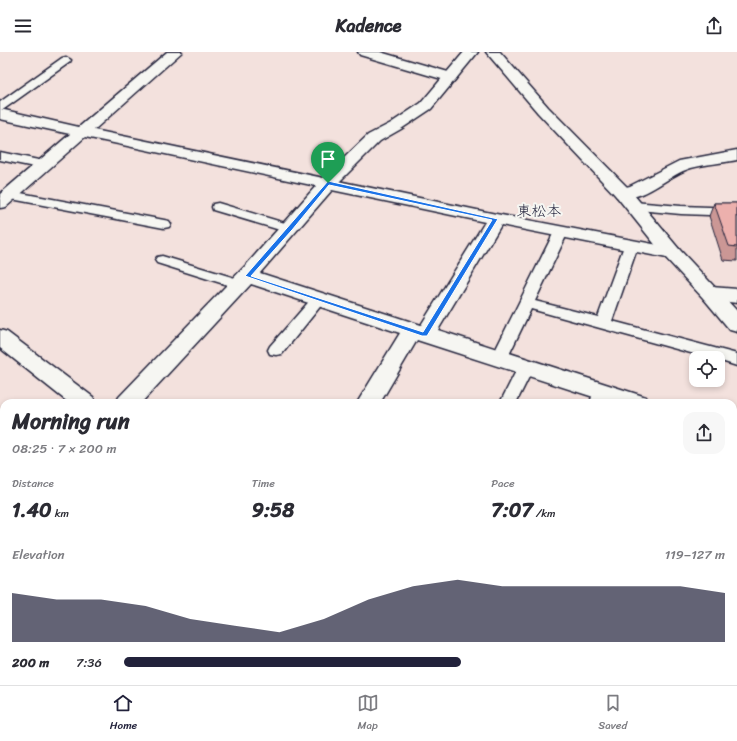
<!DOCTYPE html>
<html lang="en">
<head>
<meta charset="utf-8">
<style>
  :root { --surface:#fff; --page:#f7f7f7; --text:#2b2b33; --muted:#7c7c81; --line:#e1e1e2; --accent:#22223b }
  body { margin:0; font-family:Sriracha,"Klee One",sans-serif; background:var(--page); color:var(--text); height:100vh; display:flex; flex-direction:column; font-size:15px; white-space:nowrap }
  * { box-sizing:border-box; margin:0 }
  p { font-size:13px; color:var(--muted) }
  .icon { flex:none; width:22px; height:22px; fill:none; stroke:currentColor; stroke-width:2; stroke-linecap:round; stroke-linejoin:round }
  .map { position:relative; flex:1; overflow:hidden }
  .details { position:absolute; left:0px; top:347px; width:737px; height:286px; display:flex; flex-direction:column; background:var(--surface); border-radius:12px 12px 0 0; box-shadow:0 2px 6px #0003 }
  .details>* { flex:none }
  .tools { position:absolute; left:689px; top:299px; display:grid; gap:8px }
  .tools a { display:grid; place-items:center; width:36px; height:36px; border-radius:8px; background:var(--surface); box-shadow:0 2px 6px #0003; font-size:20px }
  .pin { position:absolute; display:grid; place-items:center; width:34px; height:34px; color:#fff; margin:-41px -17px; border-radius:50% 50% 50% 0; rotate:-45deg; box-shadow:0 0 4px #0007 }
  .pin .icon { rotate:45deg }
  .round { display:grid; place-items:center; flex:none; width:42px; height:42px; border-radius:12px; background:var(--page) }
  .head { display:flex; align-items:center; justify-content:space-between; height:68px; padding:0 12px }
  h1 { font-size:22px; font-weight:800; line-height:30px }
  .stats { display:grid; grid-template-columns:repeat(3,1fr); gap:6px; height:68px; padding:4px 12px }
  .stats div { display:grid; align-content:center }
  .stats b { font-size:20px; font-weight:800 }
  .stats small { font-size:11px; font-weight:400 }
  .stats p { font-size:11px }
  .chart { height:112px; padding:8px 12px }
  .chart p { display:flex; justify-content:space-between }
  .chart svg { width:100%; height:72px; margin-top:4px; fill:var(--accent); opacity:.7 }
  ul { padding:0 12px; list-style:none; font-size:13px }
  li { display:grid; grid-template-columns:64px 48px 1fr; align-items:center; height:30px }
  li i { height:10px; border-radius:5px; background:var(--accent) }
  header { display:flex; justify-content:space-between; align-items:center; height:52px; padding:0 12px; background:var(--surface); font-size:18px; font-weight:800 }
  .tab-bar { display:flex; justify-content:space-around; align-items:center; height:56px; border-top:1px solid var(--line); background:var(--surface); font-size:11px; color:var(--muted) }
  .tab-bar a { display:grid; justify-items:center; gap:2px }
  .tab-bar .on { color:var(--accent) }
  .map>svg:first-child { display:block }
  .green { fill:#bae29e; stroke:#6e826c }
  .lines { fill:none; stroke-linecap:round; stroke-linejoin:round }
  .service-casing { stroke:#22223b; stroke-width:3 }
  .minor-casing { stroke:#22223b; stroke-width:3 }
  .tertiary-casing { stroke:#22223b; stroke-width:3 }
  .path { stroke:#22223b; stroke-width:3; stroke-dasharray:1 3.5; stroke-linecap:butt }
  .service { fill:#f6f6f2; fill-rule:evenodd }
  .minor { fill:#f6f6f2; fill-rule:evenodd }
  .tertiary { fill:#f6f6f2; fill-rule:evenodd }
  .wall { fill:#cb9795; stroke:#22223b }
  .building { fill:#ecb0ad; stroke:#22223b }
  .route { fill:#1a73e8; stroke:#fff; fill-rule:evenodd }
  .labels { text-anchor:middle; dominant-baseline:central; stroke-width:4; stroke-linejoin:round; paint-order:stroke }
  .quarter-label { font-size:15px; fill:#22223b; stroke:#f6f6f2 }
</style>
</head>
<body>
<header><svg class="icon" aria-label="menu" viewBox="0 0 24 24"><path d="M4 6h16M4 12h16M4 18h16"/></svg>Kadence<svg class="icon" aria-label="share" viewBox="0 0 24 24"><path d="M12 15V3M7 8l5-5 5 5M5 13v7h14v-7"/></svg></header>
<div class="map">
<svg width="737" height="633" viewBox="0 0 737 633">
  <rect width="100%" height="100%" fill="#f3e1dd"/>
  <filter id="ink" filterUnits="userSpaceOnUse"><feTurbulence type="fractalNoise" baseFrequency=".025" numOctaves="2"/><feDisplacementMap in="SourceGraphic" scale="8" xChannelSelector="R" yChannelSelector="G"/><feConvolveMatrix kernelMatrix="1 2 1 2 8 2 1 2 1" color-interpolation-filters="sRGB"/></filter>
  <g filter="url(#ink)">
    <path class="green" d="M588,629H669L676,633H595Z"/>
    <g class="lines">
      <g class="service-casing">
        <path id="service" d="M66,5L71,8L70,10L4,57L0,58V50L62,6Z
          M0,100L48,110L50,113L48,116L44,117L0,108Z
          M10,139L164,168L169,169L171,172L169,175L164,176L6,146L4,143L6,140Z
          M633,150L681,154L737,156V164L681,162L628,157L627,154L628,151Z
          M218,151L295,174L297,177L295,180L290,181L213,158L212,155L213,152Z
          M561,176L566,177L568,180L535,249L598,265L624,194L626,191L631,190L636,191L638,194L612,269L737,302V314L718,308V306H709L531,257L505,311L499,313L493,311L491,307L554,180L556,177Z
          M162,204L245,229L247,232L245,235L240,237L157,211L155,208L157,205Z
          M318,243L323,245L325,248L323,251L282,302L276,303L270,302L268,298L270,294L313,245Z
          M526,309L532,311L534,315L516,351H500L520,311Z
          M601,333L607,335L609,339L606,351H590L595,335Z"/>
      </g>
      <g class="minor-casing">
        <path id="minor" d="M167,0H182L94,78L496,162L679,197L681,201L679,205L672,207L501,173L438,278L646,345L649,351H612L417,288L380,351H357L400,281L251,232L141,351H116L119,345L248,211L316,134L85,85L6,155L0,156V142L70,82L0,67V57L79,75ZM332,138L485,170L421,273L260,221Z
          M358,0H380L455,22L457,25L455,28L450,29L445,28L360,3Z
          M737,98V108C722,111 706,112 691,116C667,123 644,151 617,145L614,141L617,137L630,134L679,109Z
          M711,235L737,237V251L704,247L701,242L704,237Z
          M0,278L7,280L93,345L96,351H69L0,296Z
          M733,372L737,373V392L733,391Z
          M4,438V461L0,463V440Z
          M0,582L4,583V614L0,613Z
          M19,629H52L53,633H20Z
          M206,629H238L237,633H205Z
          M529,629H564L565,633H530Z"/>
      </g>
      <g class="tertiary-casing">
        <path id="tertiary" d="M464,0H478L431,57L401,77L380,89L334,135L328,136L322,135L320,131L322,127L368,83L391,71L421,51Z
          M486,0H500L548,55L629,137L679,197L737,259V280L730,278L704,247L665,205L617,145L538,61Z"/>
      </g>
      <path class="path" d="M733,520L737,522"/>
      <use href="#service" class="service"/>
      <use href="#minor" class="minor"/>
      <use href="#tertiary" class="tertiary"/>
    </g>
    <path class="wall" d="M714,151H737V209L723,208L709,164Z"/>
    <path class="building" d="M714,151H737V195L729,194Z"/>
  </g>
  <path class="route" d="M328,129L498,167L427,284H422L245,224ZM329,133L492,168L423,280L251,224L292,178Z"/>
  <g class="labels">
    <g class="quarter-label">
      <text x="539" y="159">東松本</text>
    </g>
  </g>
</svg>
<div class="tools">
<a><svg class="icon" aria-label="locate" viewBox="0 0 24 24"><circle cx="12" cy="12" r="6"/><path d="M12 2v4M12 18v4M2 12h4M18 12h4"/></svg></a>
</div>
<div class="pin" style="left:328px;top:131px;background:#1e9e55"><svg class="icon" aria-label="arrive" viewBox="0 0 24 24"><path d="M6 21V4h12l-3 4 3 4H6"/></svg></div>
<section class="details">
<div class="head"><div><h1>Morning run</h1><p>08:25 · 7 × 200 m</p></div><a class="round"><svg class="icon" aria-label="share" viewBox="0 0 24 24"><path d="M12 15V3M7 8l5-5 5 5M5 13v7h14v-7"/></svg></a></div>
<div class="stats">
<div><p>Distance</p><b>1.40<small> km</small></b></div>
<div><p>Time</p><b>9:58</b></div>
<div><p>Pace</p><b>7:07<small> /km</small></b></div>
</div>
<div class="chart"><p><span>Elevation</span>119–127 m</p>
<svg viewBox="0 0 160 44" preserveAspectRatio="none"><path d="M0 44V14L10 18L20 18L30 22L40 30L50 34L60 38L70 30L80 18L90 10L100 6L110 10L120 10L130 10L140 10L150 10L160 14V44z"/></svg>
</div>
<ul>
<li><b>200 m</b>7:36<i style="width:56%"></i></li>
</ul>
</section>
</div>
<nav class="tab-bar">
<a class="on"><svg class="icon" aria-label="home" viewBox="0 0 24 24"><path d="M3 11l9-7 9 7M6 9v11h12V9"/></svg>Home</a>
<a><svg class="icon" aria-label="map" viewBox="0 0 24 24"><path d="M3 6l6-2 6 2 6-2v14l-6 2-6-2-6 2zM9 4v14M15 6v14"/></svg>Map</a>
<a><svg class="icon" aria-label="saved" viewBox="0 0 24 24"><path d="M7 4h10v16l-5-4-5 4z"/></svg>Saved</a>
</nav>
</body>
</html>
